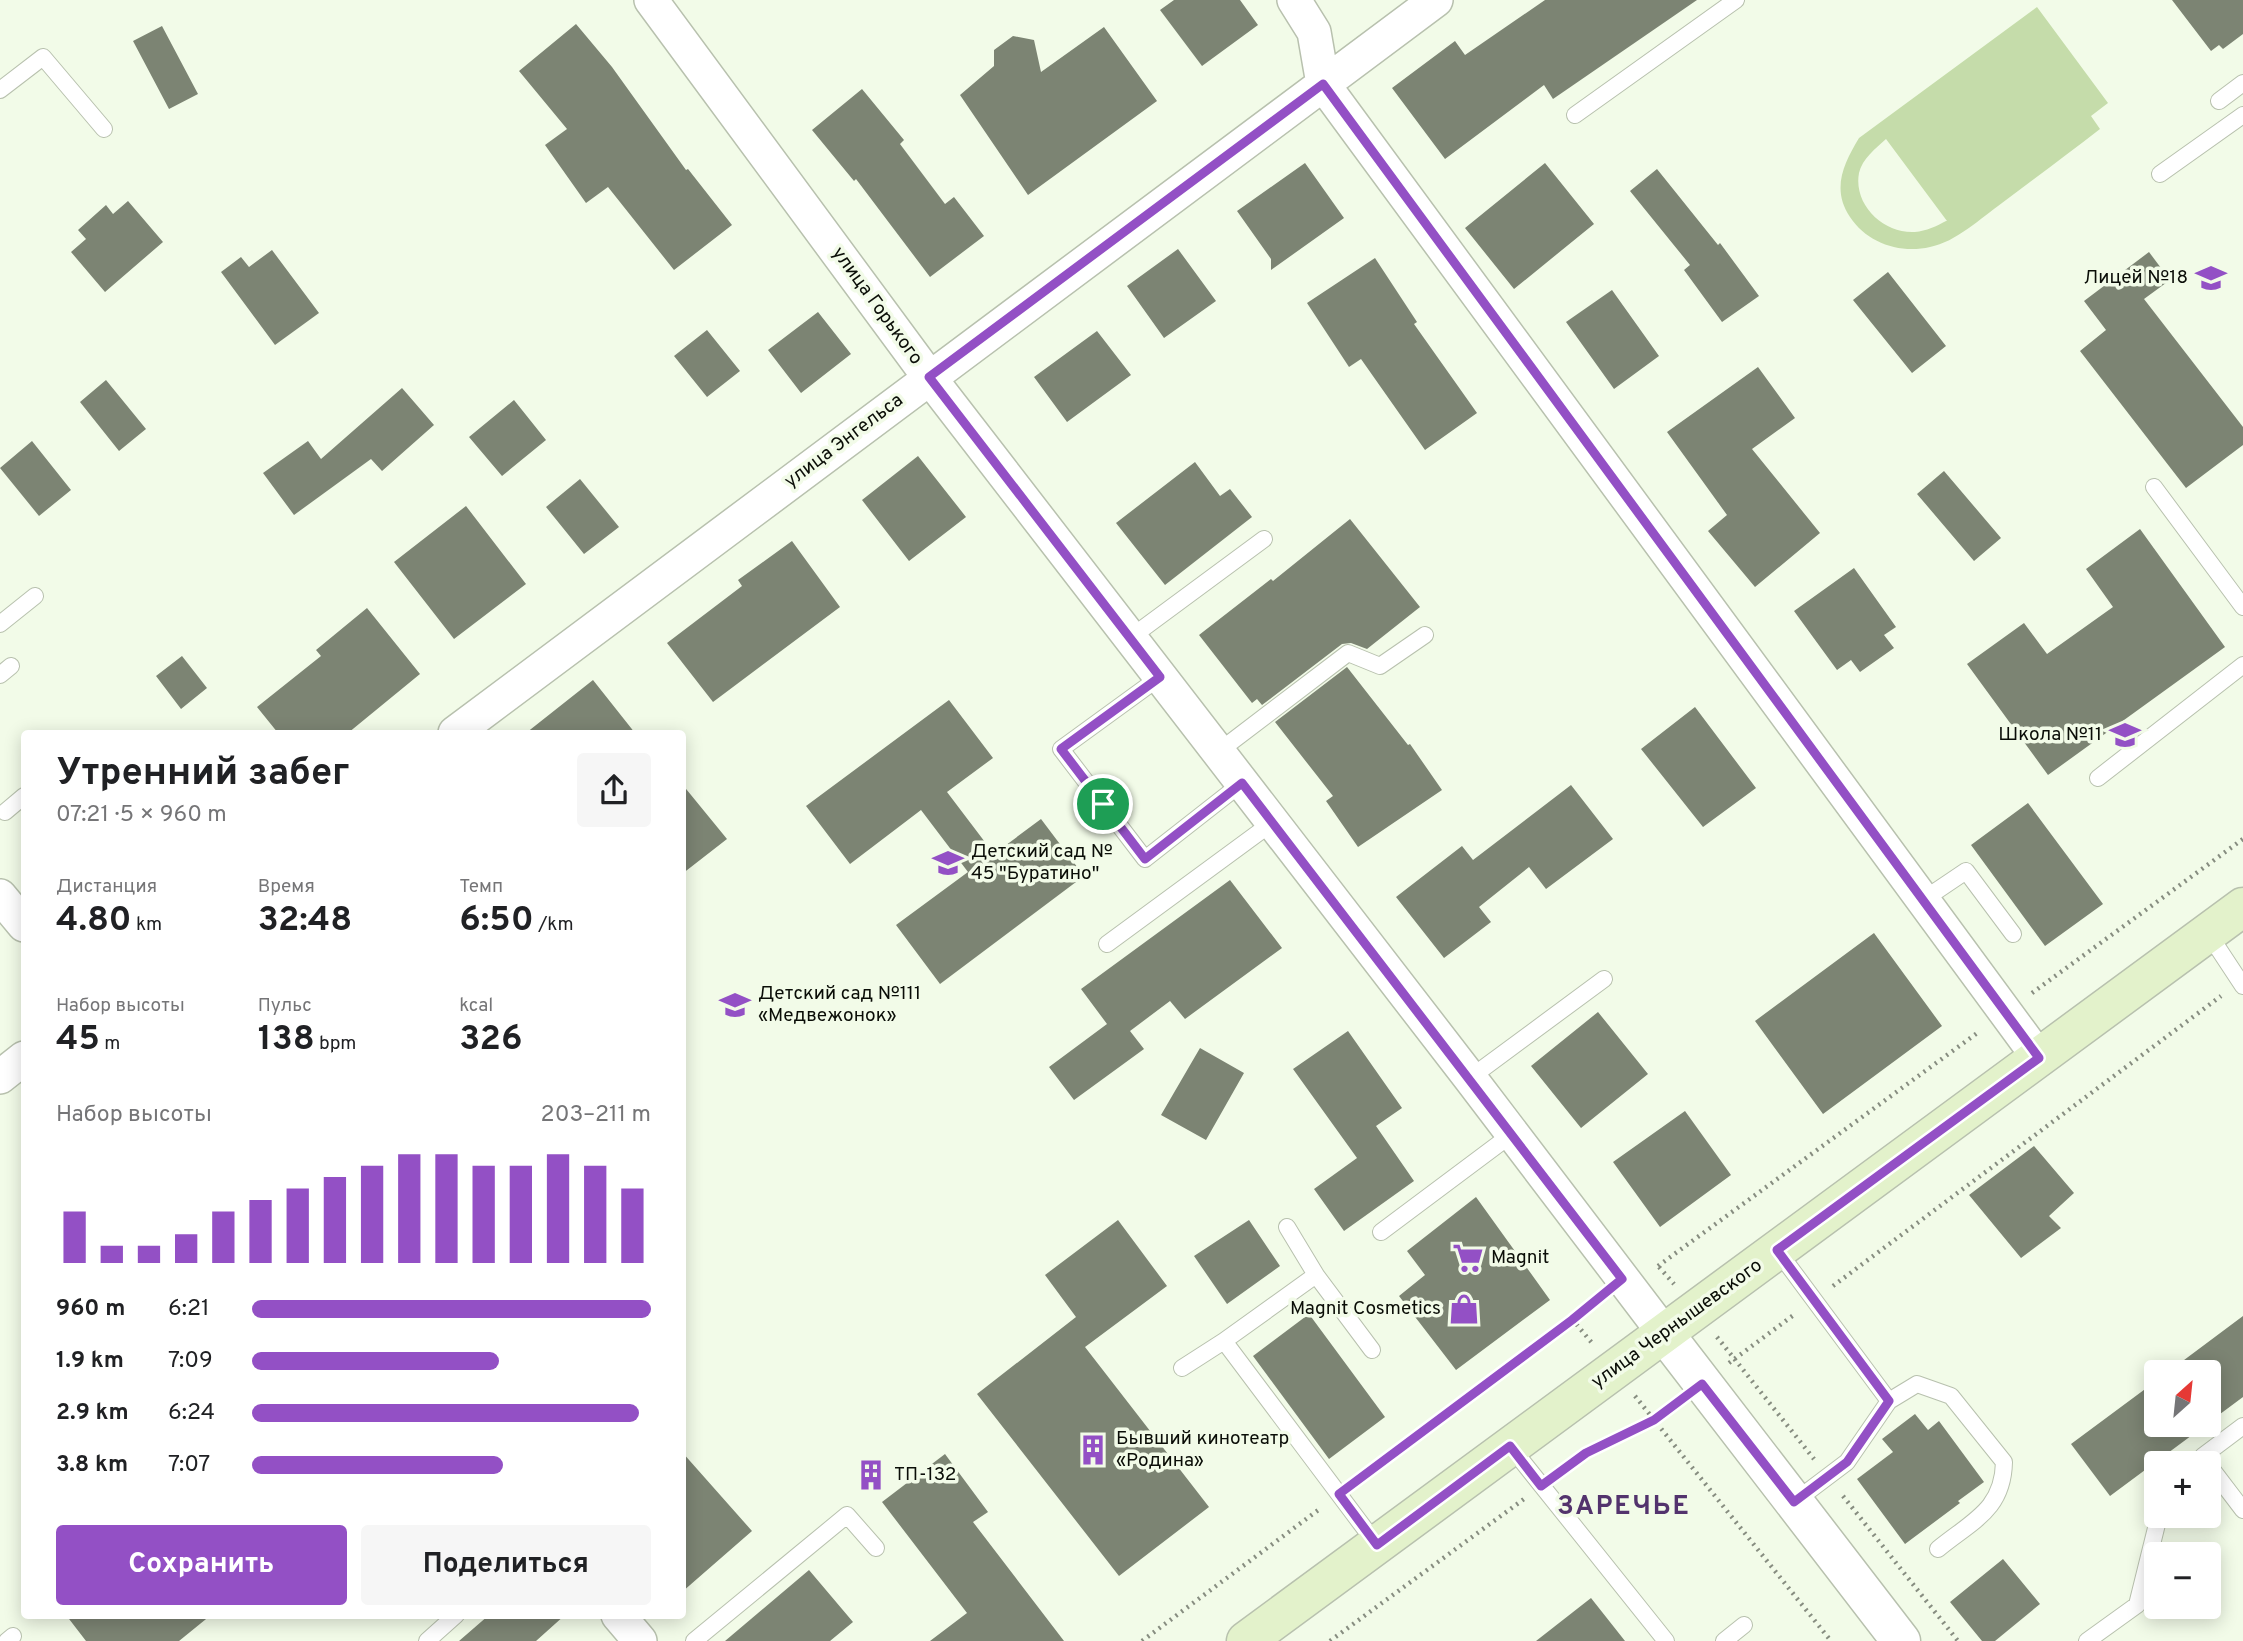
<!DOCTYPE html>
<html lang="ru">
<head>
<meta charset="utf-8">
<style>
  :root { --surface:#fff; --page:#f6f6f6; --text:#202124; --muted:#757577; --accent:#9350c5 }
  body { margin:0; font-family:Overpass,sans-serif; background:var(--page); color:var(--text); height:100vh; display:flex; flex-direction:column; font-size:26px; white-space:nowrap }
  * { box-sizing:border-box; margin:0 }
  p { font-size:23px; color:var(--muted) }
  .icon { flex:none; width:38px; height:38px; fill:none; stroke:currentColor; stroke-width:2; stroke-linecap:round; stroke-linejoin:round }
  .map { position:relative; flex:1; overflow:hidden }
  .side { position:absolute; left:21px; top:730px; width:665px; height:889px; display:flex; flex-direction:column; background:var(--surface); border-radius:7px; box-shadow:0 4px 18px #0003 }
  .side>* { flex:none }
  .needle { width:46px; rotate:27deg }
  .tools { position:absolute; left:2144px; top:1360px; display:grid; gap:14px }
  .tools a { display:grid; place-items:center; width:77px; height:77px; border-radius:7px; background:var(--surface); box-shadow:0 4px 18px #0003; font-size:35px }
  .pin { position:absolute; display:grid; place-items:center; width:60px; height:60px; color:#fff; margin:-30px; border:4px solid #fff; border-radius:50%; box-shadow:0 2px 7px #0007 }
  .round { display:grid; place-items:center; flex:none; width:74px; height:74px; border-radius:7px; background:var(--page) }
  .headline { display:flex; align-items:center; justify-content:space-between; height:119px; padding:0 35px }
  h1 { font-size:38px; font-weight:700; line-height:52px }
  .figures { display:grid; grid-template-columns:repeat(3,1fr); gap:10px; height:119px; padding:7px 35px }
  .figures div { display:grid; align-content:center }
  .figures b { font-size:35px; font-weight:700 }
  .figures small { font-size:19px; font-weight:400 }
  .figures p { font-size:19px }
  .chart { height:196px; padding:14px 35px }
  .chart p { display:flex; justify-content:space-between }
  .chart svg { width:100%; height:126px; margin-top:7px; stroke:var(--accent); stroke-width:6 }
  .cta { display:flex; gap:14px; margin-top:auto; padding:14px 35px }
  .cta a { flex:1; height:80px; border-radius:7px; background:var(--accent); color:#fff; font-size:28px; font-weight:700; line-height:80px; text-align:center }
  .cta a+a { background:var(--page); color:var(--text) }
  ul { padding:0 35px; list-style:none; font-size:23px }
  li { display:grid; grid-template-columns:112px 84px 1fr; align-items:center; height:52px }
  li i { height:18px; border-radius:9px; background:var(--accent) }
  .map>svg:first-child { display:block }
  .green { fill:#c5dcaa; fill-rule:evenodd }
  .building { fill:#7c8473 }
  .lines { fill:none; stroke-linecap:round; stroke-linejoin:round }
  .service-casing { stroke:#b8c1ae; stroke-width:18 }
  .minor-casing { stroke:#b8c1ae; stroke-width:36 }
  .tertiary-casing { stroke:#b8c1ae; stroke-width:41 }
  .secondary-casing { stroke:#b8c1ae; stroke-width:41 }
  .path { stroke:#878d80; stroke-width:4.5; stroke-dasharray:2 5; stroke-linecap:butt }
  .service { stroke:#fff; stroke-width:16 }
  .minor { stroke:#fff; stroke-width:33 }
  .tertiary { stroke:#fff; stroke-width:38 }
  .secondary { stroke:#e3f2cb; stroke-width:38 }
  .route-casing { stroke:#fff; stroke-width:14 }
  .route { stroke:#9350c5; stroke-width:9 }
  .labels { text-anchor:middle; dominant-baseline:central; stroke-width:7; stroke-linejoin:round; paint-order:stroke }
  .poi-label { font-size:19px; fill:#0a0d07; stroke:#f2fbe8; text-anchor:start }
  .street-label { font-size:19px; fill:#0a0d07; stroke:#f2fbe8 }
  .district-label { font-size:26px; font-weight:bold; letter-spacing:2px; fill:#53336d; stroke:#f2fbe8 }
</style>
</head>
<body>
<div class="map">
<svg width="2243" height="1641" viewBox="0 0 2243 1641">
  <rect width="100%" height="100%" fill="#f2fbe8"/>
  <path class="green" d="M2037,7L2108,103L2091,116L2100,129C2068,154 2035,178 2002,203C1981,218 1956,242 1930,247C1900,254 1867,243 1850,217C1831,189 1844,163 1859,138ZM1886,139L1947,221H1946C1937,226 1926,231 1915,232C1884,234 1853,205 1859,173C1862,159 1876,148 1886,139Z"/>
  <path class="building" d="M1174,0H1240L1258,25L1202,66L1160,10Z
    M1545,0H1697L1553,99L1544,85L1445,159L1392,88L1455,41L1465,55Z
    M2172,0H2243V34L2223,49L2219,45L2211,51Z
    M576,24L612,67L686,170L688,169L732,225L674,270L608,187L586,203L545,145L567,129L519,71Z
    M162,26L198,94L169,109L133,41Z
    M1104,27L1157,101L1028,195L960,95L994,66V50L1013,36L1034,40L1041,72Z
    M862,89L904,140L900,144L945,204L954,197L984,236L930,277L856,179L854,181L812,130Z
    M1305,163L1344,218L1271,270V259L1237,211Z
    M1545,163L1594,224L1514,289L1465,228Z
    M1657,169L1718,245L1720,243L1759,296L1722,322L1684,270L1690,265L1630,191Z
    M128,201L163,242L105,292L71,252L86,239L78,230L106,205L113,214Z
    M1178,249L1216,301L1164,338L1127,286Z
    M272,250L319,313L275,345L221,272L241,257L249,267Z
    M2149,252L2170,280L2144,299L2243,427V445L2186,488L2080,351L2106,330L2084,301Z
    M1375,258L1417,322L1414,324L1477,413L1425,450L1361,359L1349,367L1307,303Z
    M1888,272L1946,346L1912,373L1853,300Z
    M1612,290L1659,356L1614,389L1566,322Z
    M818,312L851,354L801,393L768,350Z
    M707,330L740,371L707,397L674,356Z
    M1097,331L1131,375L1067,422L1034,377Z
    M1758,367L1795,418L1752,449L1820,533L1755,587L1708,531L1727,515L1667,432Z
    M106,380L146,429L119,451L80,402Z
    M402,388L434,425L382,471L371,459L294,515L263,473L308,441L321,459Z
    M514,400L546,440L502,476L469,437Z
    M32,441L71,490L39,516L0,468Z
    M918,456L966,517L909,561L862,500Z
    M1195,462L1220,496L1230,489L1252,517L1165,585L1116,523Z
    M1944,471L2001,538L1974,561L1917,494Z
    M580,479L619,527L584,554L546,507Z
    M466,506L526,584L454,639L394,562Z
    M1350,519L1420,607L1367,649L1351,643L1342,644L1262,705L1257,699L1252,703L1199,635L1271,579L1273,581Z
    M2140,529L2225,647L2048,775L1967,664L2024,623L2047,654L2113,607L2086,569Z
    M792,541L840,607L713,702L667,643L742,586L738,580Z
    M1854,568L1896,627L1884,635L1894,648L1860,672L1851,660L1837,670L1794,611Z
    M367,608L420,674L348,733H278L257,707L321,656L316,650Z
    M182,656L207,688L181,709L156,676Z
    M1347,667L1408,745L1410,744L1442,790L1358,847L1326,801L1333,796L1275,722Z
    M593,680L635,733H526Z
    M949,700L993,758L947,792L994,854L1041,819L1084,876L940,984L896,925L968,872L921,810L850,864L806,806Z
    M1695,707L1756,788L1703,827L1641,749Z
    M682,784L727,839L682,874Z
    M1571,785L1613,839L1546,889L1529,867L1479,907L1491,922L1444,958L1396,897L1462,846L1473,860Z
    M2028,803L2103,904L2045,946L1971,845Z
    M1230,880L1282,948L1185,1019L1170,1001L1130,1031L1144,1049L1074,1100L1049,1067L1107,1024L1081,989Z
    M1874,933L1942,1026L1823,1114L1755,1021Z
    M1598,1012L1648,1074L1581,1128L1531,1066Z
    M1348,1031L1402,1108L1376,1126L1414,1181L1344,1231L1314,1189L1357,1158L1293,1069Z
    M1200,1048L1244,1073L1206,1140L1161,1115Z
    M1685,1111L1731,1175L1660,1227L1613,1162Z
    M2034,1146L2074,1193L2049,1216L2061,1228L2021,1258L1969,1195Z
    M1476,1197L1550,1300L1456,1370L1399,1296L1425,1275L1407,1251Z
    M1118,1220L1167,1286L1085,1347L1209,1507L1119,1576L977,1394L1076,1317L1045,1275Z
    M1249,1220L1280,1266L1227,1304L1194,1256Z
    M1309,1314L1385,1417L1329,1459L1253,1356Z
    M2243,1316V1397L2208,1423V1372H2168Z
    M2156,1381V1424H2207L2110,1496L2071,1444Z
    M1915,1414L1928,1430L1939,1421L1984,1482L1958,1501L1960,1503L1905,1544L1857,1479L1893,1452L1882,1439Z
    M682,1452L752,1531L682,1592Z
    M945,1454L988,1512L973,1522L1064,1641H930L967,1613L882,1502Z
    M2003,1559L2040,1604L1995,1641H1982L1950,1602Z
    M809,1570L853,1622L830,1641H725Z
    M1591,1598L1625,1641H1536Z
    M66,1615H211L179,1641H86Z
    M489,1615H565L536,1641H459Z"/>
  <g class="lines">
    <g class="service-casing">
      <path id="service" d="M0,90L43,57L104,129
        M2219,101L2243,83
        M1575,115L1736,0
        M2160,174L2243,115
        M2154,487L2243,607
        M0,624L35,596
        M1130,638L1264,539
        M0,675L11,666
        M1160,677L1061,749L1145,859L1242,783
        M1218,752L1348,653L1380,666L1425,635
        M2098,778L2243,665
        M5,812L24,796
        M1923,900L1966,871L2013,934
        M2208,933L2243,986
        M1107,944L1273,822
        M1470,1078L1604,979
        M1287,1227L1316,1275
        M1381,1232L1512,1134
        M1777,1250L1889,1401L1917,1384L1951,1396L2004,1462C2003,1510 1972,1521 1938,1549
        M1372,1350L1316,1275L1224,1341L1377,1545
        M1182,1368L1224,1341
        M1510,1446L1666,1641
        M2197,1463L2203,1456L2243,1426
        M2208,1464L2243,1510
        M1794,1502L1847,1462L1889,1401
        M7,1641L13,1636
        M427,1641L456,1615
        M694,1641L847,1515L876,1548
        M1724,1641L1744,1625
        M2087,1641L2137,1605L2159,1516"/>
    </g>
    <g class="minor-casing">
      <path id="minor" d="M651,0L929,377L1470,1078L1664,1333
        M1294,0L1314,32L1323,84L2039,1058
        M455,733L1436,0
        M0,896L24,925
        M0,1077L24,1058
        M618,1615L640,1641"/>
    </g>
    <g class="tertiary-casing">
      <path id="tertiary" d="M1664,1333L1901,1641"/>
    </g>
    <g class="secondary-casing">
      <path id="secondary" d="M1246,1641L2243,907"/>
    </g>
    <path class="path" d="M2032,993L2243,839
      M1658,1266L1980,1031
      M1659,1267L1674,1284
      M1833,1286L2221,996
      M1572,1319L1592,1343
      M1717,1337L1814,1459
      M1729,1363L1795,1314
      M1635,1396L1831,1641
      M1559,1473L1586,1453L1654,1420L1674,1404
      M1358,1479L1597,1299
      M1843,1496L1958,1641
      M1142,1641L1321,1508
      M1330,1641L1524,1499"/>
    <use href="#service" class="service"/>
    <use href="#minor" class="minor"/>
    <use href="#tertiary" class="tertiary"/>
    <use href="#secondary" class="secondary"/>
  </g>
  <g class="lines">
    <g class="route-casing">
      <path id="route" d="M1323,84L2039,1058L1777,1250L1889,1401L1847,1462L1794,1502L1702,1384L1654,1420L1586,1453L1541,1486L1510,1446L1377,1545L1339,1494L1572,1320L1622,1279L1242,783L1145,859L1061,749L1160,677L929,377Z"/>
    </g>
    <use href="#route" class="route"/>
  </g>
  <defs>
    <g id="school-bare" transform="scale(2.415)"><path d="M0-5L7-2L0 1L-7-2ZM-4 1L0 2.5L4 1V4Q0 6-4 4Z" fill="#9350c5" stroke="#f2fbe8" stroke-width="2.5" paint-order="stroke"/></g>
    <g id="supermarket-bare" transform="scale(2.415)"><path d="M-6-5.5h2.5l.6 2H6L4.5 2H-2.5L-4.4-4H-6ZM-1.5 3.2a1.3 1.3 0 1 0 .1 0ZM3 3.2a1.3 1.3 0 1 0 .1 0Z" fill="#9350c5" stroke="#f2fbe8" stroke-width="2.5" paint-order="stroke"/></g>
    <g id="shop-bare" transform="scale(2.415)"><path d="M-5-2.5h2.3a2.7 3.5 0 0 1 5.4 0H5L5.5 6h-11ZM-1.5-2.5h3a1.5 2.3 0 0 0-3 0Z" fill="#9350c5" stroke="#f2fbe8" stroke-width="2.5" paint-order="stroke"/></g>
    <g id="building-bare" transform="scale(2.415)"><path d="M-4-6H4V6H1V3H-1V6H-4ZM-2.5-4.3h1.7v1.8h-1.7ZM.8-4.3h1.7v1.8H.8ZM-2.5-1h1.7V.8h-1.7ZM.8-1h1.7V.8H.8Z" fill="#9350c5" stroke="#f2fbe8" stroke-width="2.5" paint-order="stroke"/></g>
  </defs>
  <g fill-rule="evenodd">
    <use href="#school-bare" x="2211" y="278"/>
    <use href="#school-bare" x="2125" y="735"/>
    <use href="#school-bare" x="948" y="863"/>
    <use href="#school-bare" x="735" y="1005"/>
    <use href="#supermarket-bare" x="1468" y="1258"/>
    <use href="#shop-bare" x="1464" y="1309"/>
    <use href="#building-bare" x="1093" y="1450"/>
    <use href="#building-bare" x="871" y="1475"/>
  </g>
  <g class="labels">
    <g class="poi-label">
      <text x="2188" y="278" text-anchor="end">Лицей №18</text>
      <text x="2102" y="735" text-anchor="end">Школа №11</text>
      <text x="971" y="852">Детский сад №<tspan x="971" dy="22">45 "Буратино"</tspan></text>
      <text x="758" y="994">Детский сад №111<tspan x="758" dy="22">«Медвежонок»</tspan></text>
      <text x="1491" y="1258">Magnit</text>
      <text x="1441" y="1309" text-anchor="end">Magnit Cosmetics</text>
      <text x="1116" y="1439">Бывший кинотеатр<tspan x="1116" dy="22">«Родина»</tspan></text>
      <text x="894" y="1475">ТП-132</text>
    </g>
    <g class="street-label">
      <text transform="translate(877 306) rotate(54)">улица Горького</text>
      <text transform="translate(844 441) rotate(-37)">улица Энгельса</text>
      <text transform="translate(1677 1324) rotate(-36)">улица Чернышевского</text>
    </g>
    <g class="district-label">
      <text x="1624" y="1507">ЗАРЕЧЬЕ</text>
    </g>
  </g>
</svg>
<div class="tools">
<a><svg class="needle" viewBox="-14 -14 28 28"><path d="M0-13l5 13h-10z" fill="#e53935"/><path d="M0 13l5-13h-10z" fill="#757577"/></svg></a>
<a>+</a>
<a>−</a>
</div>
<div class="pin" style="left:1103px;top:804px;background:#1e9e55"><svg class="icon" aria-label="arrive" viewBox="0 0 24 24"><path d="M6 21V4h12l-3 4 3 4H6"/></svg></div>
<section class="side">
<div class="headline"><div><h1>Утренний забег</h1><p>07:21 · 5 × 960 m</p></div><a class="round"><svg class="icon" aria-label="share" viewBox="0 0 24 24"><path d="M12 15V3M7 8l5-5 5 5M5 13v7h14v-7"/></svg></a></div>
<div class="figures">
<div><p>Дистанция</p><b>4.80<small> km</small></b></div>
<div><p>Время</p><b>32:48</b></div>
<div><p>Темп</p><b>6:50<small> /km</small></b></div>
</div>
<div class="figures">
<div><p>Набор высоты</p><b>45<small> m</small></b></div>
<div><p>Пульс</p><b>138<small> bpm</small></b></div>
<div><p>kcal</p><b>326</b></div>
</div>
<div class="chart"><p><span>Набор высоты</span>203–211 m</p>
<svg viewBox="0 0 160 44" preserveAspectRatio="none"><path d="M5 44V26M15 44V38M25 44V38M35 44V34M45 44V26M55 44V22M65 44V18M75 44V14M85 44V10M95 44V6M105 44V6M115 44V10M125 44V10M135 44V6M145 44V10M155 44V18"/></svg>
</div>
<ul>
<li><b>960 m</b>6:21<i style="width:100%"></i></li>
<li><b>1.9 km</b>7:09<i style="width:62%"></i></li>
<li><b>2.9 km</b>6:24<i style="width:97%"></i></li>
<li><b>3.8 km</b>7:07<i style="width:63%"></i></li>
</ul>
<div class="cta"><a>Сохранить</a><a>Поделиться</a></div>
</section>
</div>
</body>
</html>
